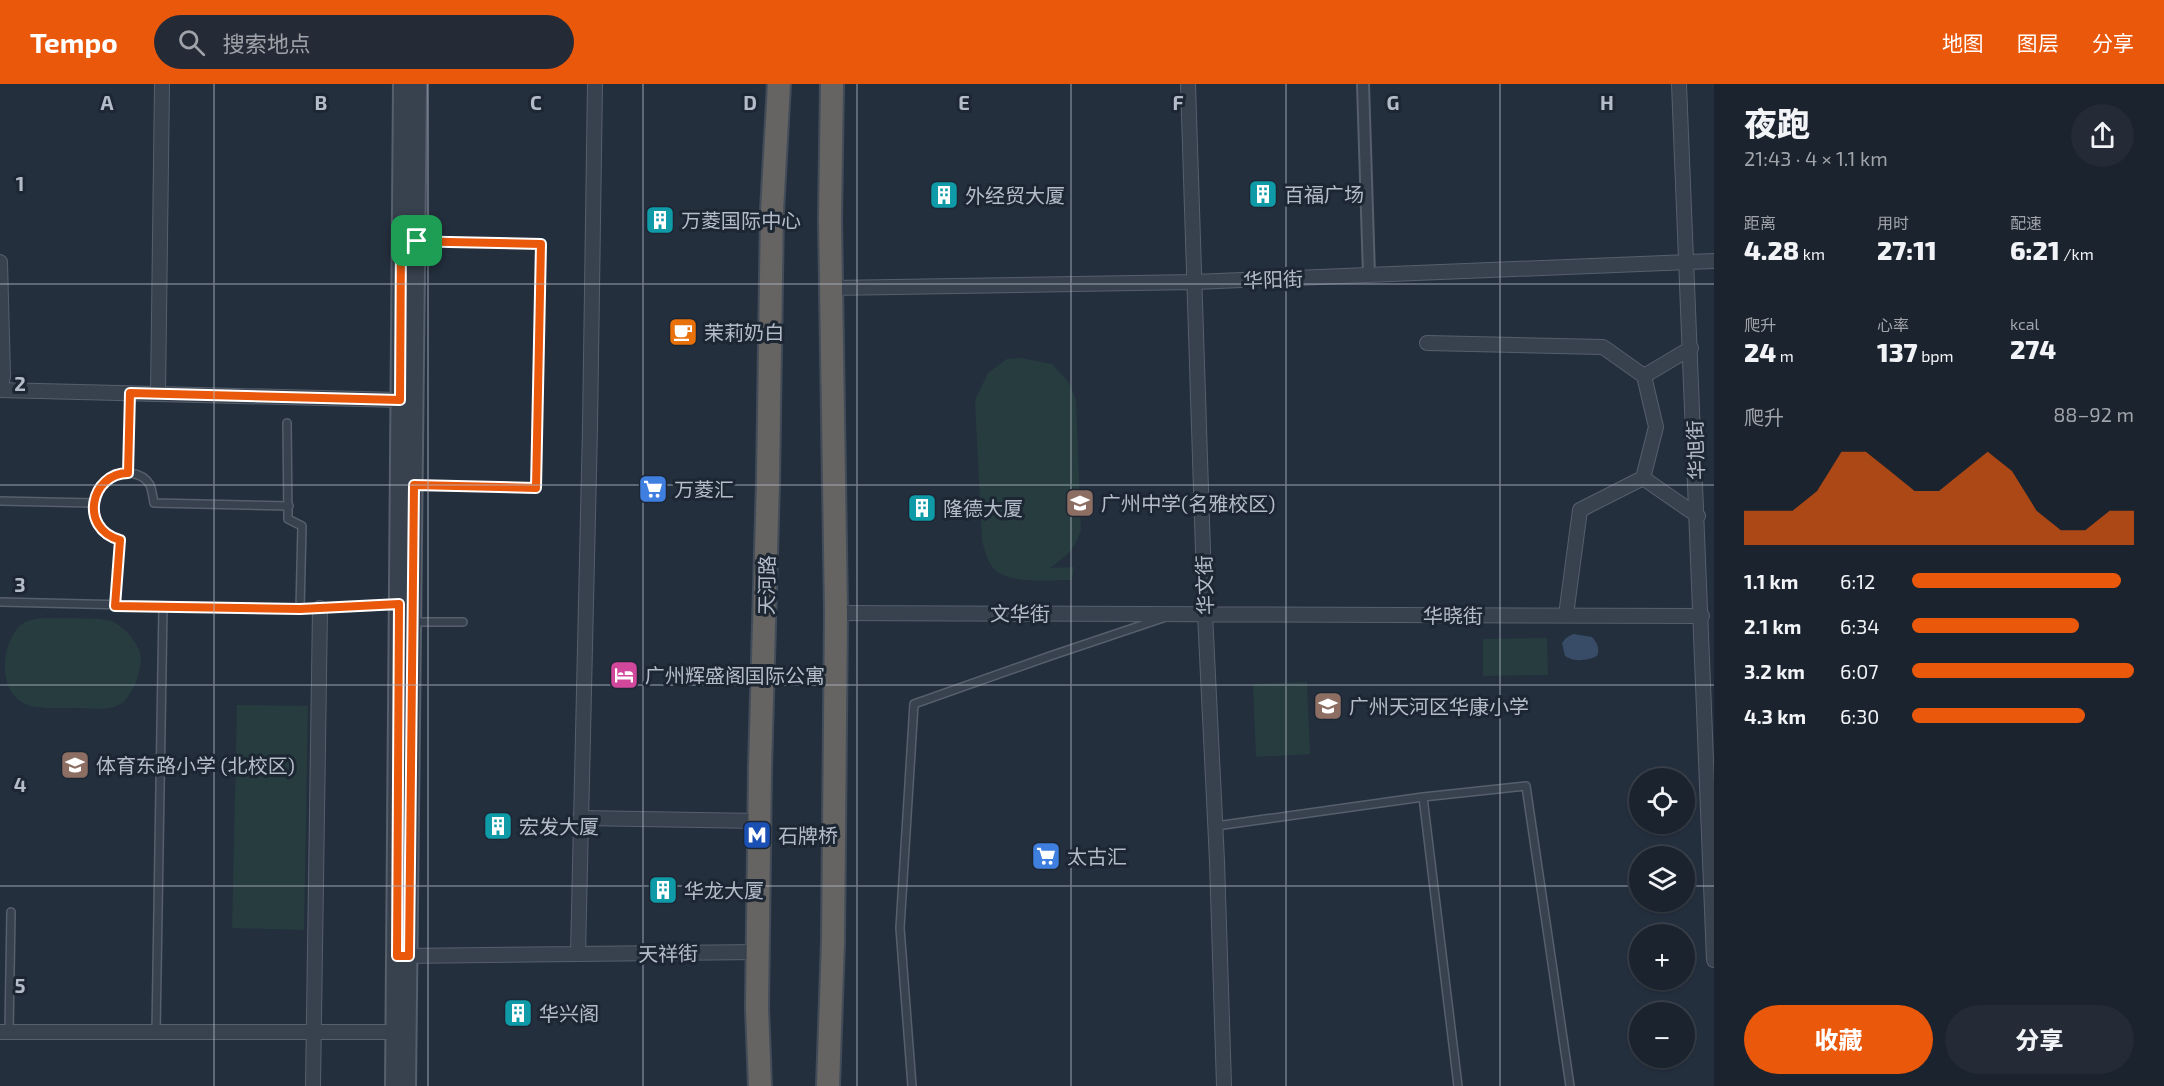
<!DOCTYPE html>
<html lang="zh">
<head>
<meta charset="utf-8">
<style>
  :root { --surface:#1b232e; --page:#242b36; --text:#f1f3f6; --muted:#a0a4aa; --line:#39404a; --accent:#ea580c }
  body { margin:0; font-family:"Exo 2","Noto Sans SC",sans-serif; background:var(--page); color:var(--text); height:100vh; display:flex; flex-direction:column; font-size:22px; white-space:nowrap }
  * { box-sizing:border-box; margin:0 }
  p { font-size:20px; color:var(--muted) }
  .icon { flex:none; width:33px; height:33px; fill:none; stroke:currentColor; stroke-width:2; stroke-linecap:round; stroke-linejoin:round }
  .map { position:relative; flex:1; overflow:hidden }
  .side { display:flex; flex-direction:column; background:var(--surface); width:450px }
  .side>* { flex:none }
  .fabs { position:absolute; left:1629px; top:684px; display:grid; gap:12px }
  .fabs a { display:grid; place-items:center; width:66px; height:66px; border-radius:50%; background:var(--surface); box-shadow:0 2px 4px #0004,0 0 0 2px var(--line); font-size:30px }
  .pin { position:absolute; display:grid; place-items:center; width:51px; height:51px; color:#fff; margin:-26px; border-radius:12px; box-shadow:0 3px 9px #0006 }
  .round { display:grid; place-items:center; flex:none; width:63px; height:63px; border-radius:32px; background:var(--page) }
  .head { display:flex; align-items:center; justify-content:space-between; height:102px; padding:0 30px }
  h1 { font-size:33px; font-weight:800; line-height:45px }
  .stats { display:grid; grid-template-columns:repeat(3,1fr); gap:9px; height:102px; padding:6px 30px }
  .stats div { display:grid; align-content:center }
  .stats b { font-size:26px; font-weight:800 }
  .stats small { font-size:16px; font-weight:400 }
  .stats p { font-size:16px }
  .chart { height:168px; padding:12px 30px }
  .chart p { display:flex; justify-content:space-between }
  .chart svg { width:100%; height:108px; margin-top:6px; fill:var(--accent); opacity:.7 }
  .primary-button { display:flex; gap:12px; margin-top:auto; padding:12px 30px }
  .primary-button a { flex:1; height:69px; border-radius:36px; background:var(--accent); color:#fff; font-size:24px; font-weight:800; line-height:69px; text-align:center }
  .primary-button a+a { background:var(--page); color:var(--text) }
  ul { padding:0 30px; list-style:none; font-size:20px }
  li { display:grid; grid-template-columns:96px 72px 1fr; align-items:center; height:45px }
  li i { height:15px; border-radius:8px; background:var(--accent) }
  header { display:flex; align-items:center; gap:36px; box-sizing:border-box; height:84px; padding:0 30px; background:var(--accent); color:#fff }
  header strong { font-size:28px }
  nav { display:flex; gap:33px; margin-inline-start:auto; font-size:21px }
  .search { width:420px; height:54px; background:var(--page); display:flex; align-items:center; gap:15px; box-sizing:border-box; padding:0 21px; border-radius:33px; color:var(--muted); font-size:22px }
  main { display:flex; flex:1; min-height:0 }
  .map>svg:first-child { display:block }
  .green { fill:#263c3f }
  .water { fill:#394c67 }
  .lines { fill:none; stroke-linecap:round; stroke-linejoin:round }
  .service-casing { stroke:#565f6c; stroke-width:10 }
  .pedestrian-casing { stroke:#565f6c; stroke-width:14 }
  .minor-casing { stroke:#565f6c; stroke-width:16 }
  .tertiary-casing { stroke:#565f6c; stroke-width:20 }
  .trunk-casing { stroke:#434c59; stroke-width:26 }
  .service { stroke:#38414e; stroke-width:7 }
  .pedestrian { stroke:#38414e; stroke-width:10 }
  .minor { stroke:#38414e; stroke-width:14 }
  .tertiary { stroke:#38414e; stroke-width:16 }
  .trunk { stroke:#656462; stroke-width:22 }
  .route-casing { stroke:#fff; stroke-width:12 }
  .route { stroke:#ea580c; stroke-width:8 }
  .grid { fill:none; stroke:#b4bcc9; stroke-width:1.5; stroke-opacity:0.55 }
  .labels { text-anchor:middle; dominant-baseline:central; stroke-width:6; stroke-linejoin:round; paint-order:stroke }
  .poi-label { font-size:20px; fill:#b4bcc9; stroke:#1d2633; text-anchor:start }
  .street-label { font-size:20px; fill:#b4bcc9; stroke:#1d2633 }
  .grid-label { font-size:20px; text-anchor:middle; font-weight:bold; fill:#b4bcc9; stroke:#1d2633; stroke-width:6; stroke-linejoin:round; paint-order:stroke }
</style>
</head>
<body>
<header>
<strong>Tempo</strong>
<div class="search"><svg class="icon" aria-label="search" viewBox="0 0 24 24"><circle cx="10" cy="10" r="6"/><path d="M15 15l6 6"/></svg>搜索地点</div>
<nav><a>地图</a><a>图层</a><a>分享</a></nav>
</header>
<main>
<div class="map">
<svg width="1714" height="1002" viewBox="0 0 1714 1002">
  <rect width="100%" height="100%" fill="#242f3e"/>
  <path class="green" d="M1021,274L1052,280L1069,299L1076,316L1081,446C1074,466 1067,472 1050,484L1074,483L1072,496C1052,496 1012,500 996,487C988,481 985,466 982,457L975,316L988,289L1007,275Z
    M47,534C61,535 100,533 111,537C124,542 140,560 141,574C141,583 138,592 135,601C132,606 127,616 122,619C110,628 91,624 77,624C64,624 50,625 36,623C4,618 0,585 9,559C18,539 25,535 47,534Z
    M1547,554L1548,591L1483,592V555Z
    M1307,598L1310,670L1256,673L1253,600Z
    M237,621L308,622L304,846L232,844Z"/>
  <path class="water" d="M1573,550L1592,553C1597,559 1600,564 1597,572C1587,577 1574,578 1565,572L1562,559L1566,554Z"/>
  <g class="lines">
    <g class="service-casing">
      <path id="service" d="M287,339L288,435L302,442L300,525
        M128,389L130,309
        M415,401L536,404L541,160L416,157
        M0,417L94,419C97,410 100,401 108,395C119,385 142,387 150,401C152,406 153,414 154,419L289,422
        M94,419C94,438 101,451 120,456L115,522
        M0,518L300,525L396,520
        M413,538H463
        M1423,713L1458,1002
        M1216,742L1423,713L1526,702L1570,1002
        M9,948L11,828
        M156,948L163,523
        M912,1002L900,844L914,620L1050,572L1163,534"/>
    </g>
    <g class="pedestrian-casing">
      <path id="pedestrian" d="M1363,0L1369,191"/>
    </g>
    <g class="minor-casing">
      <path id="minor" d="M1188,0L1205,530L1217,777L1224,1002
        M1679,0L1714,876
        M0,178L3,292L0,306
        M832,204L1194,198L1714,177
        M1427,259L1603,263L1644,292L1691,264
        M1644,292L1656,343L1643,394L1698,432
        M0,306L400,316
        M158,310L162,0
        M836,529L1702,532
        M1566,531L1580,426L1643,394
        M580,734L759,737
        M578,870L590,343L595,0
        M400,872L757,868
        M0,948H395
        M313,1002L320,524"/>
    </g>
    <g class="tertiary-casing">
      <path id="tertiary" d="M394,1002L402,0
        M407,1002L418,0"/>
    </g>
    <g class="trunk-casing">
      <path id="trunk" d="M760,1002L757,924L760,684L768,397L772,127L779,0
        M828,1002L833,857L836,529L830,135L832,0"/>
    </g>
    <use href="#service" class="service"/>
    <use href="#pedestrian" class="pedestrian"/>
    <use href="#minor" class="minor"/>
    <use href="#tertiary" class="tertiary"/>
    <use href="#trunk" class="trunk"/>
  </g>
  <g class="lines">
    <g class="route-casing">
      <path id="route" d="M401,157L541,160L536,404L414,401L409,872H397L399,520L300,525L115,522L120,456C78,444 91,389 128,389L130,309L400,316Z"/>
    </g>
    <use href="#route" class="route"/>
  </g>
  <path class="grid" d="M214,0V1002M428,0V1002M643,0V1002M857,0V1002M1071,0V1002M1286,0V1002M1500,0V1002M0,200H1714M0,401H1714M0,601H1714M0,802H1640M1684,802H1714"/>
  <defs>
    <g id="building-square" transform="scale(1.5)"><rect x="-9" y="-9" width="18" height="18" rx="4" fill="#0f9aa8" stroke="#1d2633"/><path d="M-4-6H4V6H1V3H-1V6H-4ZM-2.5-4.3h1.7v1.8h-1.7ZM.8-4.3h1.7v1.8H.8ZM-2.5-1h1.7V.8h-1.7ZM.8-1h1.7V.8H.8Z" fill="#fff"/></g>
    <g id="cafe-square" transform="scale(1.5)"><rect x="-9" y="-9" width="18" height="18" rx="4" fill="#e8710a" stroke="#1d2633"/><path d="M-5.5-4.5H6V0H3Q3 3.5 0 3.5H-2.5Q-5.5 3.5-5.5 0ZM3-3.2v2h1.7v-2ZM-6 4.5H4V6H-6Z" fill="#fff"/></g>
    <g id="supermarket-square" transform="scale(1.5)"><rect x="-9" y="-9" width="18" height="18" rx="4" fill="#3f7fe0" stroke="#1d2633"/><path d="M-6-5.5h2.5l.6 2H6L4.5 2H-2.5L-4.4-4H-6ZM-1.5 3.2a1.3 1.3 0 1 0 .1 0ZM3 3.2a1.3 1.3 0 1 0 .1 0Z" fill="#fff"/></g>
    <g id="school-square" transform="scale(1.5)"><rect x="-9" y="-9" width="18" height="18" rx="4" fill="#8d6e63" stroke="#1d2633"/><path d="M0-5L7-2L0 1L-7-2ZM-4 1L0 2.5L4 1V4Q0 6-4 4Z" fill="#fff"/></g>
    <g id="hotel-square" transform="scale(1.5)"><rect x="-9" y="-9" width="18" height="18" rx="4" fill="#d1479c" stroke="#1d2633"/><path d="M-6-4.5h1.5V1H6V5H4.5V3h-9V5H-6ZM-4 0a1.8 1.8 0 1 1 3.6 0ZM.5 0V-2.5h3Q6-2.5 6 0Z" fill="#fff"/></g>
    <g id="metro-square" transform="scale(1.5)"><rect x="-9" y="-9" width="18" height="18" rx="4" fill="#1a4fb4" stroke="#1d2633"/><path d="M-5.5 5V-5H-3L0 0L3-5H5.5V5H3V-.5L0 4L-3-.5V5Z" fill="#fff"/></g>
  </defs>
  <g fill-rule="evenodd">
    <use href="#building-square" x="1263" y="110"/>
    <use href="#building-square" x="944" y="111"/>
    <use href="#building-square" x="660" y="136"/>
    <use href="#cafe-square" x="683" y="248"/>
    <use href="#supermarket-square" x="653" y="405"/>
    <use href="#school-square" x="1080" y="419"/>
    <use href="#building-square" x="922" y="424"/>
    <use href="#hotel-square" x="624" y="591"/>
    <use href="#school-square" x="1328" y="622"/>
    <use href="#school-square" x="75" y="681"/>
    <use href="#building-square" x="498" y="742"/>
    <use href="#metro-square" x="757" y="751"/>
    <use href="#supermarket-square" x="1046" y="772"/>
    <use href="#building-square" x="663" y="806"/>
    <use href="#building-square" x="518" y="929"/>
  </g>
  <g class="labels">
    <g class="poi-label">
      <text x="1284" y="110">百福广场</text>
      <text x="965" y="111">外经贸大厦</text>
      <text x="681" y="136">万菱国际中心</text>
      <text x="704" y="248">茉莉奶白</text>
      <text x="674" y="405">万菱汇</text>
      <text x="1101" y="419">广州中学(名雅校区)</text>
      <text x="943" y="424">隆德大厦</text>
      <text x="645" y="591">广州辉盛阁国际公寓</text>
      <text x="1349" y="622">广州天河区华康小学</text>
      <text x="96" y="681">体育东路小学 (北校区)</text>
      <text x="519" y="742">宏发大厦</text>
      <text x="778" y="751">石牌桥</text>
      <text x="1067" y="772">太古汇</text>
      <text x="684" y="806">华龙大厦</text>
      <text x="539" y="929">华兴阁</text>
    </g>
    <g class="street-label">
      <text transform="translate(1273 195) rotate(-2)">华阳街</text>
      <text transform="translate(1695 366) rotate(-92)">华旭街</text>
      <text transform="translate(766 501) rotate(-89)">天河路</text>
      <text transform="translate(1204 501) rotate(-92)">华文街</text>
      <text x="1020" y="529">文华街</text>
      <text x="1453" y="531">华晓街</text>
      <text transform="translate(668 869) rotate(-1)">天祥街</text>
    </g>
  </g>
  <g class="grid-label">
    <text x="107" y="26">A</text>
    <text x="321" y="26">B</text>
    <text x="536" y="26">C</text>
    <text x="750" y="26">D</text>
    <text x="964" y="26">E</text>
    <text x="1178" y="26">F</text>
    <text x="1393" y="26">G</text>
    <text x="1607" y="26">H</text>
    <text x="20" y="107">1</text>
    <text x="20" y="307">2</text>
    <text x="20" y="508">3</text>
    <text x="20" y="708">4</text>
    <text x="20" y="909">5</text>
  </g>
</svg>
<div class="fabs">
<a><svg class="icon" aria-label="locate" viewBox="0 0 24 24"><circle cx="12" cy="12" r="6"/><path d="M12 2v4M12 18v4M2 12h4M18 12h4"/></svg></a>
<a><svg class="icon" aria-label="layers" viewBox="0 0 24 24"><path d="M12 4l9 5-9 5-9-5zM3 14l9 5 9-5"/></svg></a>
<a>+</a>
<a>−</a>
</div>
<div class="pin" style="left:417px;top:157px;background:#1e9e55"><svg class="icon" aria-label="arrive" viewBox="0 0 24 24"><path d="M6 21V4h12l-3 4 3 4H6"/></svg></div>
</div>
<section class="side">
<div class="head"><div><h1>夜跑</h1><p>21:43 · 4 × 1.1 km</p></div><a class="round"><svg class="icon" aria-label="share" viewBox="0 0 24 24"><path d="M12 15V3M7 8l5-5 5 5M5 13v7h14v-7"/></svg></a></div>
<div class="stats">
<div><p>距离</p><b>4.28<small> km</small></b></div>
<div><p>用时</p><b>27:11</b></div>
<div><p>配速</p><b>6:21<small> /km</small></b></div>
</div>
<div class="stats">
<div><p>爬升</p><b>24<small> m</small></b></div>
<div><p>心率</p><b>137<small> bpm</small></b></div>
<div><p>kcal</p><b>274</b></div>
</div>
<div class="chart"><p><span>爬升</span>88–92 m</p>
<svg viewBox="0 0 160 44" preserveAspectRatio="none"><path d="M0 44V30L10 30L20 30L30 22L40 6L50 6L60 14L70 22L80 22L90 14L100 6L110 14L120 30L130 38L140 38L150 30L160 30V44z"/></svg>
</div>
<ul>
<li><b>1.1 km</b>6:12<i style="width:94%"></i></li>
<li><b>2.1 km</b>6:34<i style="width:75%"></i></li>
<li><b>3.2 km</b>6:07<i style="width:100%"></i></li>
<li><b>4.3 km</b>6:30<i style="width:78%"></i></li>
</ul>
<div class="primary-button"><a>收藏</a><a>分享</a></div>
</section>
</main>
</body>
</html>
